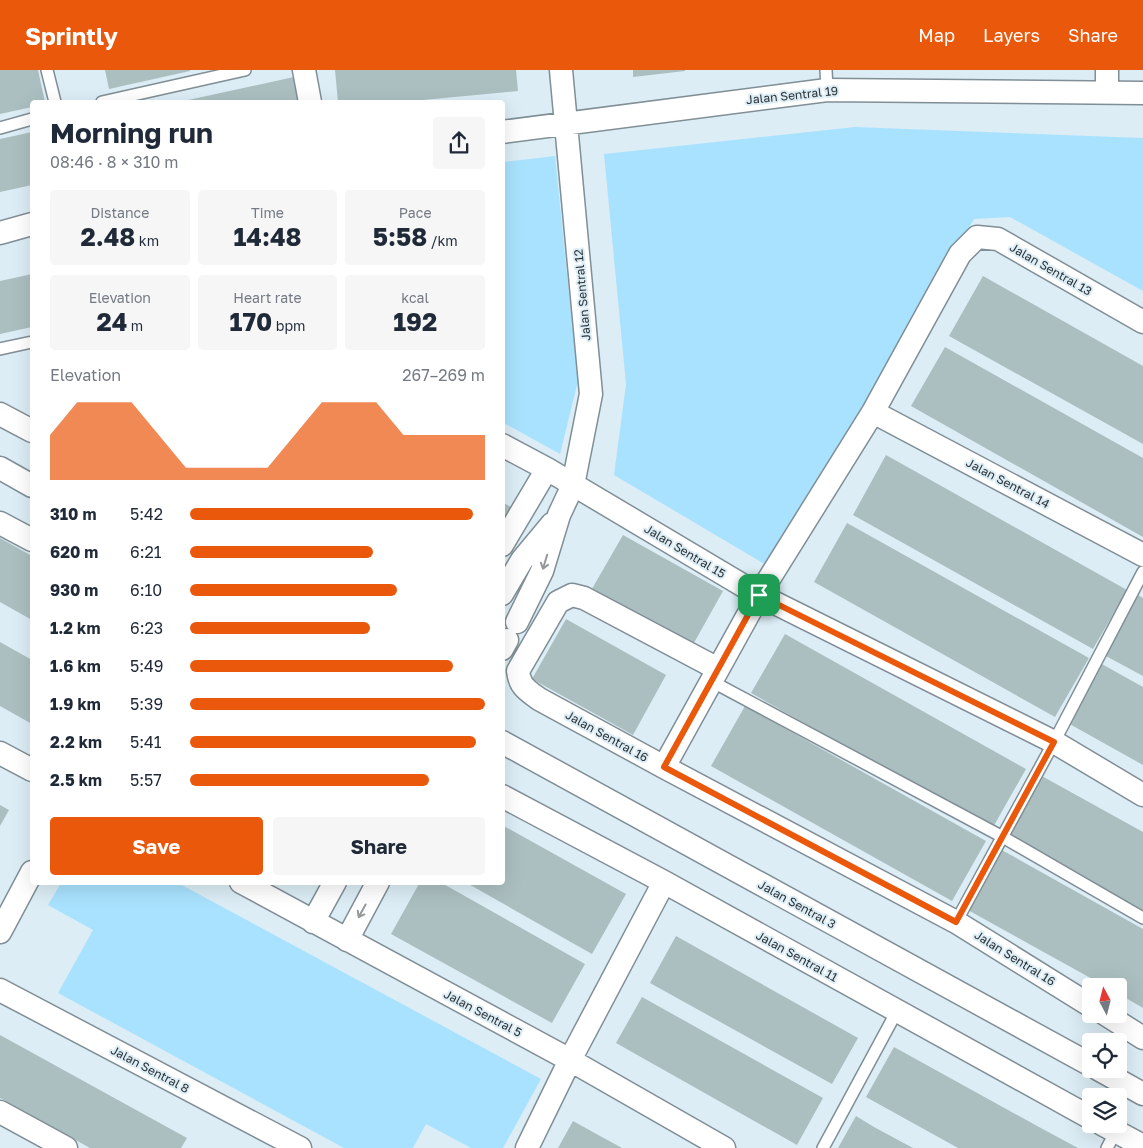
<!DOCTYPE html>
<html lang="en">
<head>
<meta charset="utf-8">
<style>
  :root { --surface:#fff; --page:#f6f6f7; --text:#1f2937; --muted:#747a83; --accent:#ea580c }
  body { margin:0; font-family:"Golos Text",sans-serif; background:var(--page); color:var(--text); height:100vh; display:flex; flex-direction:column; font-size:19px; white-space:nowrap }
  * { box-sizing:border-box; margin:0 }
  p { font-size:16px; color:var(--muted) }
  .icon { flex:none; width:28px; height:28px; fill:none; stroke:currentColor; stroke-width:2; stroke-linecap:round; stroke-linejoin:round }
  .map { position:relative; flex:1; overflow:hidden }
  .details { position:absolute; left:30px; top:30px; width:475px; height:785px; display:flex; flex-direction:column; background:var(--surface); border-radius:5px; box-shadow:0 5px 20px #0002 }
  .details>* { flex:none }
  .needle { width:32px; rotate:353deg }
  .fabs { position:absolute; left:1082px; top:908px; display:grid; gap:10px }
  .fabs a { display:grid; place-items:center; width:45px; height:45px; border-radius:5px; background:var(--surface); box-shadow:0 5px 20px #0002; font-size:25px }
  .pin { position:absolute; display:grid; place-items:center; width:42px; height:42px; color:#fff; margin:-21px; border-radius:10px; box-shadow:0 2px 8px #0006 }
  .round { display:grid; place-items:center; flex:none; width:52px; height:52px; border-radius:5px; background:var(--page) }
  .head { display:flex; align-items:center; justify-content:space-between; height:85px; padding:0 20px }
  h1 { font-size:28px; font-weight:700; line-height:38px }
  .stats { display:grid; grid-template-columns:repeat(3,1fr); gap:8px; height:85px; padding:5px 20px }
  .stats div { display:grid; align-content:center; border-radius:5px; background:var(--page); text-align:center }
  .stats b { font-size:25px; font-weight:700 }
  .stats small { font-size:14px; font-weight:400 }
  .stats p { font-size:14px }
  .chart { height:140px; padding:10px 20px }
  .chart p { display:flex; justify-content:space-between }
  .chart svg { width:100%; height:90px; margin-top:5px; fill:var(--accent); opacity:.7 }
  .cta { display:flex; gap:10px; margin-top:auto; padding:10px 20px }
  .cta a { flex:1; height:58px; border-radius:5px; background:var(--accent); color:#fff; font-size:20px; font-weight:700; line-height:58px; text-align:center }
  .cta a+a { background:var(--page); color:var(--text) }
  ul { padding:0 20px; list-style:none; font-size:16px }
  li { display:grid; grid-template-columns:80px 60px 1fr; align-items:center; height:38px }
  li i { height:12px; border-radius:6px; background:var(--accent) }
  header { display:flex; align-items:center; gap:30px; box-sizing:border-box; height:70px; padding:0 25px; background:var(--accent); color:#fff }
  header strong { font-size:24px }
  nav { display:flex; gap:28px; margin-inline-start:auto; font-size:18px }
  .map>svg:first-child { display:block }
  .green { fill:#a9e2fe }
  .building { fill:#acbfc0 }
  .lines { fill:none; stroke-linecap:round; stroke-linejoin:round }
  .service-casing { stroke:#808e96; stroke-width:14 }
  .minor-casing { stroke:#808e96; stroke-width:25 }
  .service { stroke:#fff; stroke-width:11 }
  .minor { stroke:#fff; stroke-width:22 }
  .oneway { stroke:#95989a }
  .route-casing { stroke:#fff; stroke-width:10 }
  .route { stroke:#ea580c; stroke-width:6 }
  .labels { text-anchor:middle; dominant-baseline:central; stroke-width:4; stroke-linejoin:round; paint-order:stroke }
  .street-label { font-size:12px; fill:#2b3135; stroke:#dcedf5 }
</style>
</head>
<body>
<header>
<strong>Sprintly</strong>
<nav><a>Map</a><a>Layers</a><a>Share</a></nav>
</header>
<div class="map">
<svg width="1143" height="1078" viewBox="0 0 1143 1078">
  <rect width="100%" height="100%" fill="#dcedf5"/>
  <path class="green" d="M855,57L1143,68V221L1010,147L974,149L768,496L614,405L626,314L604,84Z
    M555,86L578,311L560,384L502,352L503,92Z
    M61,813H178L541,1009L503,1078H471L426,1054L413,1078H344L58,923L93,860L48,835Z"/>
  <path class="building" d="M0,0H38L45,32H32V37L0,44Z
    M105,0H190V1L109,19Z
    M335,0H516L518,21L402,32H338Z
    M633,0H685V1L633,7Z
    M294,7L300,32H179Z
    M32,62V115L0,122V69Z
    M32,204V257L0,264V211Z
    M983,206L1143,296V374L949,266Z
    M945,277L1143,388V467L911,336Z
    M886,385L1127,520L1093,579L853,445Z
    M502,432L511,437L502,451Z
    M847,453L1089,588L1055,647L814,512Z
    M623,465L723,521L690,580L589,524Z
    M0,468L32,486V550L0,532Z
    M1138,525L1143,528V606L1104,585Z
    M566,549L666,605L633,665L532,609Z
    M785,564L1026,699L992,759L751,623Z
    M0,572L32,590V654L0,636Z
    M1100,593L1143,617V695L1066,652Z
    M745,636L986,771L952,831L711,696Z
    M1040,705L1143,762V841L1006,764Z
    M0,735L9,740L0,756Z
    M502,755L626,824L592,884L465,812H502Z
    M1000,779L1143,859V938L1119,924V916H1105L966,839Z
    M420,812H440L585,894L552,953L391,864Z
    M676,866L858,968L832,1014L650,913Z
    M642,927L823,1028L797,1075L616,973Z
    M0,965L187,1068L181,1078H90L0,1028Z
    M894,977L1039,1057L1078,1078H958L884,1037L866,1027Z
    M856,1046L874,1057L913,1078H838Z
    M573,1051L591,1061L622,1078H558Z"/>
  <g class="lines">
    <g class="service-casing">
      <path id="service" d="M47,0L55,32
        M826,0L827,20
        M102,32L245,0
        M0,58L32,49
        M0,279L32,272
        M711,611L1001,766L1143,848
        M956,852L1054,672L1143,502
        M823,1078L897,941
        M1107,1078L1116,1061"/>
    </g>
    <g class="minor-casing">
      <path id="minor" d="M304,0L310,32
        M1107,22V0
        M502,62L827,20L1143,23
        M0,163L32,154
        M873,342L1143,485
        M0,344L32,361
        M502,375L547,399L759,525L1054,672L1143,725
        M0,398L32,416
        M0,453L32,470
        M502,475L547,399
        M502,524L522,490L552,454
        M517,552L542,501L559,445L573,415L591,324L561,0
        M502,579L507,570
        M718,599L584,528L572,525L558,532L518,601C520,617 527,620 539,629L664,697L956,852L1091,936
        M502,672L1091,995
        M0,683L32,700
        M664,697L759,525L873,342L960,184L977,167L998,169L1143,252
        M502,726L664,812L1091,1048
        M241,812L570,990L724,1078
        M313,852L335,812
        M0,862L32,802
        M347,870L378,812
        M0,920L300,1078
        M1105,944L1143,968
        M1098,999L1143,1024
        M0,1042L66,1078
        M1102,1054L1143,1076
        M527,1078L570,990L664,812"/>
    </g>
    <use href="#service" class="service"/>
    <use href="#minor" class="minor"/>
  </g>
  <defs><path id="oneway-shaft" d="M-6 0H5M1.5-3L5.5 0L1.5 3" fill="none" stroke-width="1.6" stroke-linecap="round" stroke-linejoin="round" transform="scale(1.25)"/></defs>
  <g class="oneway">
    <use href="#oneway-shaft" transform="translate(545 492) rotate(107)"/>
    <use href="#oneway-shaft" transform="translate(362 841) rotate(119)"/>
  </g>
  <g class="lines">
    <g class="route-casing">
      <path id="route" d="M759,525L1054,672L956,852L664,697Z"/>
    </g>
    <use href="#route" class="route"/>
  </g>
  <g class="labels">
    <g class="street-label">
      <text transform="translate(792 25) rotate(-6)">Jalan Sentral 19</text>
      <text transform="translate(1051 199) rotate(30)">Jalan Sentral 13</text>
      <text transform="translate(582 225) rotate(-95)">Jalan Sentral 12</text>
      <text transform="translate(1008 413) rotate(28)">Jalan Sentral 14</text>
      <text transform="translate(685 481) rotate(31)">Jalan Sentral 15</text>
      <text transform="translate(607 666) rotate(29)">Jalan Sentral 16</text>
      <text transform="translate(797 834) rotate(29)">Jalan Sentral 3</text>
      <text transform="translate(797 886) rotate(29)">Jalan Sentral 11</text>
      <text transform="translate(1015 888) rotate(32)">Jalan Sentral 16</text>
      <text transform="translate(483 943) rotate(28)">Jalan Sentral 5</text>
      <text transform="translate(150 999) rotate(28)">Jalan Sentral 8</text>
    </g>
  </g>
</svg>
<div class="fabs">
<a><svg class="needle" viewBox="-14 -14 28 28"><path d="M0-13l5 13h-10z" fill="#e53935"/><path d="M0 13l5-13h-10z" fill="#747a83"/></svg></a>
<a><svg class="icon" aria-label="locate" viewBox="0 0 24 24"><circle cx="12" cy="12" r="6"/><path d="M12 2v4M12 18v4M2 12h4M18 12h4"/></svg></a>
<a><svg class="icon" aria-label="layers" viewBox="0 0 24 24"><path d="M12 4l9 5-9 5-9-5zM3 14l9 5 9-5"/></svg></a>
</div>
<div class="pin" style="left:759px;top:525px;background:#1e9e55"><svg class="icon" aria-label="arrive" viewBox="0 0 24 24"><path d="M6 21V4h12l-3 4 3 4H6"/></svg></div>
<section class="details">
<div class="head"><div><h1>Morning run</h1><p>08:46 · 8 × 310 m</p></div><a class="round"><svg class="icon" aria-label="share" viewBox="0 0 24 24"><path d="M12 15V3M7 8l5-5 5 5M5 13v7h14v-7"/></svg></a></div>
<div class="stats">
<div><p>Distance</p><b>2.48<small> km</small></b></div>
<div><p>Time</p><b>14:48</b></div>
<div><p>Pace</p><b>5:58<small> /km</small></b></div>
</div>
<div class="stats">
<div><p>Elevation</p><b>24<small> m</small></b></div>
<div><p>Heart rate</p><b>170<small> bpm</small></b></div>
<div><p>kcal</p><b>192</b></div>
</div>
<div class="chart"><p><span>Elevation</span>267–269 m</p>
<svg viewBox="0 0 160 44" preserveAspectRatio="none"><path d="M0 44V22L10 6L20 6L30 6L40 22L50 38L60 38L70 38L80 38L90 22L100 6L110 6L120 6L130 22L140 22L150 22L160 22V44z"/></svg>
</div>
<ul>
<li><b>310 m</b>5:42<i style="width:96%"></i></li>
<li><b>620 m</b>6:21<i style="width:62%"></i></li>
<li><b>930 m</b>6:10<i style="width:70%"></i></li>
<li><b>1.2 km</b>6:23<i style="width:61%"></i></li>
<li><b>1.6 km</b>5:49<i style="width:89%"></i></li>
<li><b>1.9 km</b>5:39<i style="width:100%"></i></li>
<li><b>2.2 km</b>5:41<i style="width:97%"></i></li>
<li><b>2.5 km</b>5:57<i style="width:81%"></i></li>
</ul>
<div class="cta"><a>Save</a><a>Share</a></div>
</section>
</div>
</body>
</html>
